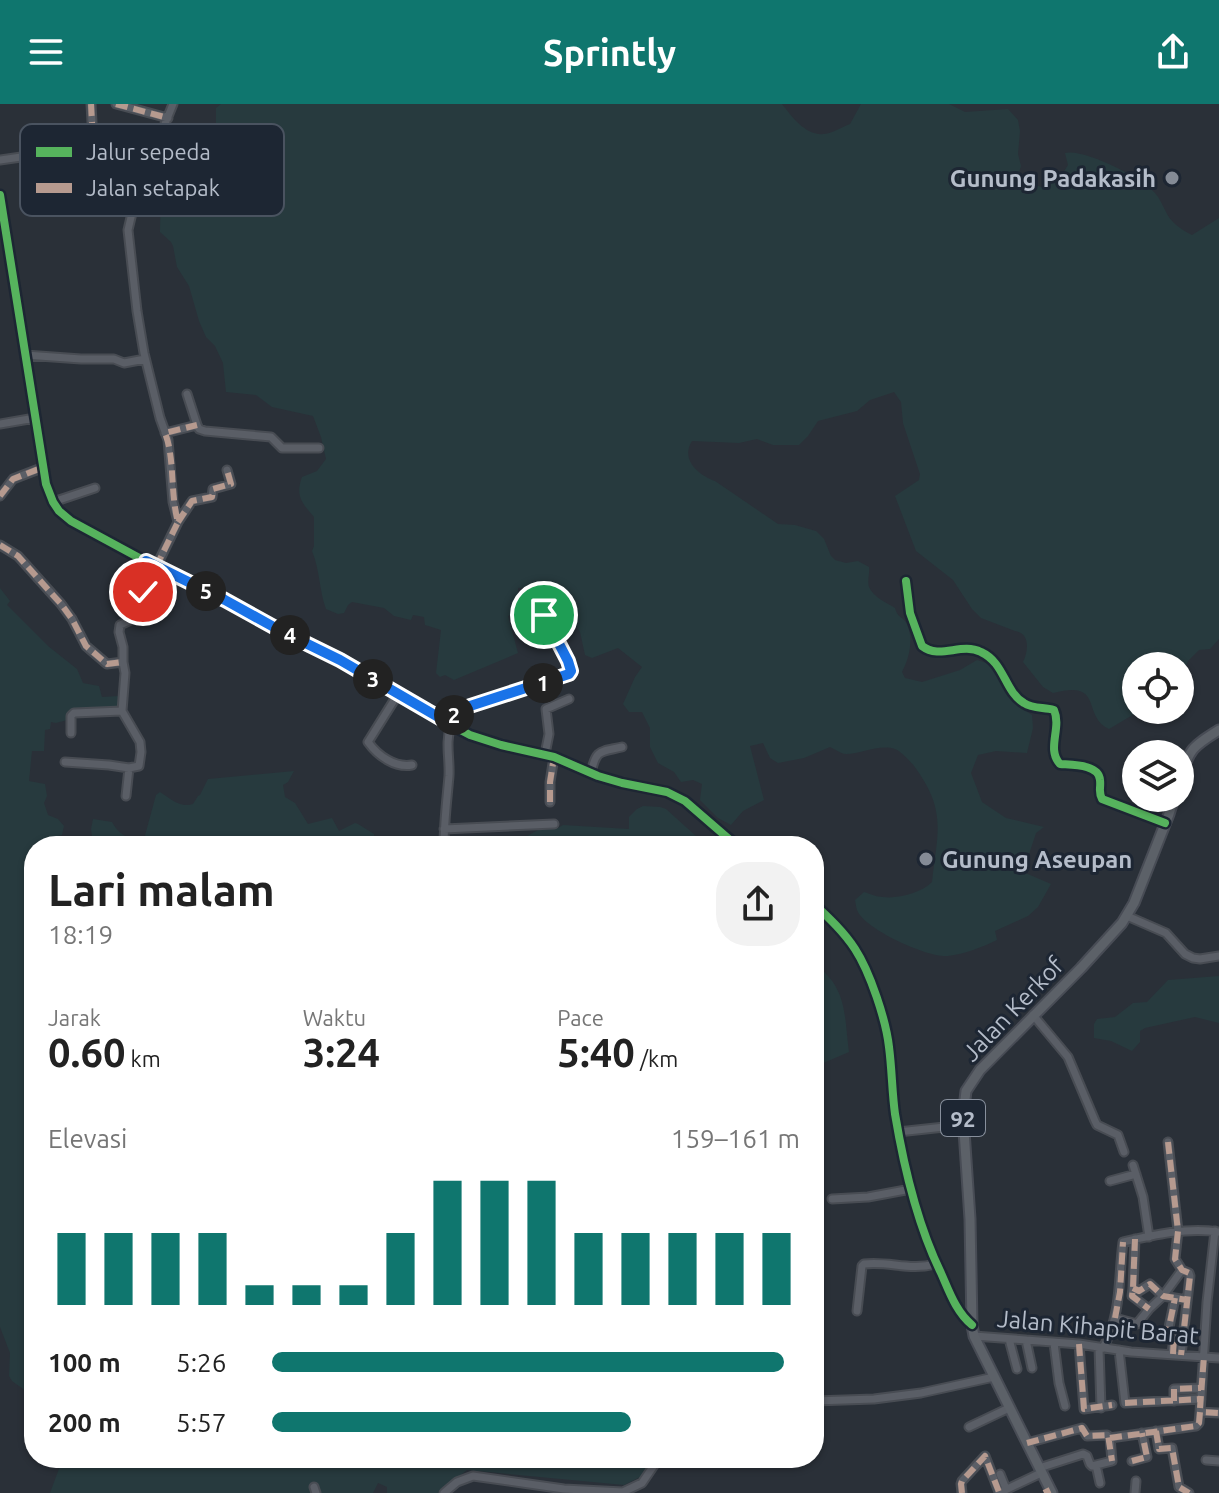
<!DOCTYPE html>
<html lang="id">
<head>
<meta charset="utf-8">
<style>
  :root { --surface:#fff; --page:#f2f2f2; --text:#222; --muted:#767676; --accent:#0f766e }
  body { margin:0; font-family:Ubuntu,sans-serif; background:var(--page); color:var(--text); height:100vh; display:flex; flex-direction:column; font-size:30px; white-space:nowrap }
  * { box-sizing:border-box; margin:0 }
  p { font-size:26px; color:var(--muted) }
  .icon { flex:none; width:44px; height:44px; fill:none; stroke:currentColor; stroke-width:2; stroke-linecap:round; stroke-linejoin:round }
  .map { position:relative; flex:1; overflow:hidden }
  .drawer { position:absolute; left:24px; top:732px; width:800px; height:632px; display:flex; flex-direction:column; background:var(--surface); border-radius:32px; box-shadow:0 2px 6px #0004 }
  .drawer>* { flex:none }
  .tools { position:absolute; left:1122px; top:548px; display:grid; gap:16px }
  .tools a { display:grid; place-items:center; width:72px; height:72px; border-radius:50%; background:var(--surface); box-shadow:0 2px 6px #0004; font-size:40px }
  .pin { position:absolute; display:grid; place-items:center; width:68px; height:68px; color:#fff; margin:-34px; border:4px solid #fff; border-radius:50%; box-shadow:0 2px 8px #0007 }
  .km { position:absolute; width:40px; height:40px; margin:-20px; border-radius:50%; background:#222; color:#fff; font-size:22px; line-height:40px; text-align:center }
  .round { display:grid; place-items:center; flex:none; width:84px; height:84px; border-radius:32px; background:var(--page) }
  .headline { display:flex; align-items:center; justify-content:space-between; height:136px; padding:0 24px }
  h1 { font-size:44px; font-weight:700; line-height:60px }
  .stats { display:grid; grid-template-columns:repeat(3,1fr); gap:12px; height:136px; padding:8px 24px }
  .stats div { display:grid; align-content:center }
  .stats b { font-size:40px; font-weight:700 }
  .stats small { font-size:22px; font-weight:400 }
  .stats p { font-size:22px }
  .chart { height:224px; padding:16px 24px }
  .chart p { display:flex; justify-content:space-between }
  .chart svg { width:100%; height:144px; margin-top:8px; stroke:var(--accent); stroke-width:6 }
  ul { padding:0 24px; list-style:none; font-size:26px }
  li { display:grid; grid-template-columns:128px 96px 1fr; align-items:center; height:60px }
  li i { height:20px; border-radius:10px; background:var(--accent) }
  header { display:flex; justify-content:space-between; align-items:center; height:104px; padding:0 24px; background:var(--accent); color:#fff; font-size:36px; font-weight:700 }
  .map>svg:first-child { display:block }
  .green { fill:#273a3e }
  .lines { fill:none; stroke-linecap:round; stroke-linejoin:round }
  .minor-casing { stroke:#484c53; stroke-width:11 }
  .major-casing { stroke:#484c55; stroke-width:13 }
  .minor { stroke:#5a5e66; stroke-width:7 }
  .major { stroke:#5c6168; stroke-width:9 }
  .quiet { stroke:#b69a8f; stroke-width:6; stroke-dasharray:12 6; stroke-linecap:butt }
  .cycleway-casing { stroke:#1d2633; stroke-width:13 }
  .cycleway { stroke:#56b35d; stroke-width:8 }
  .route-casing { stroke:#fff; stroke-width:16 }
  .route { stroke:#1a73e8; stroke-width:10 }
  .poi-dot { fill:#848b96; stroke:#1d2633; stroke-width:3 }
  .labels { text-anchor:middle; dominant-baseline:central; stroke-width:6; stroke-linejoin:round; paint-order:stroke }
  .shield { fill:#1d2633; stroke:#878f9c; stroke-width:2 }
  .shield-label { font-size:22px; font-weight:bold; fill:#b4bcc9 }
  .poi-label { font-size:24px; font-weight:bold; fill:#b4bcc9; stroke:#1d2633; text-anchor:end }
  .street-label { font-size:24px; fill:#b4bcc9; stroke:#1d2633 }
  .key { fill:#1d2633; stroke:#4a5360; stroke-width:2 }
  .key-label { font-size:22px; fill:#b4bcc9 }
</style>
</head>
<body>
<header><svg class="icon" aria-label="menu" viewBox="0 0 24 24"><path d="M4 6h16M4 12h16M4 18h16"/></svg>Sprintly<svg class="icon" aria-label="share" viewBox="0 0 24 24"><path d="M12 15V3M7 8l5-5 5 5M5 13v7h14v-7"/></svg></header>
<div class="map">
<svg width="1219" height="1389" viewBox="0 0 1219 1389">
  <rect width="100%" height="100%" fill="#2a3038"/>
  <path class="green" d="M221,0H782C792,13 806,32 824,30C833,29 842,23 850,20L861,0H949L965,8L1008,5L1018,16L1020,27L1018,50L1021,62L1019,68C1027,75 1035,83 1046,84L1063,69L1068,61L1065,49C1084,44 1142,74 1155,89C1160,95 1162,100 1165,106C1170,118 1180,125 1192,131L1219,114V535L1210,545L1199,546L1188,557L1180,577V562H1136V606H1141L1109,625C1081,612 1105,575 1053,589L1043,583L1023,558C1028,548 1031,529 1015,527L981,514L972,505L953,476L916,447L895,392L919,376L920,370L903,319L901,298L894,288L870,296L857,307L818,317L808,332L799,341H773L757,335L739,339L692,337C680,356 699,371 715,377L778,420L795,421L816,427L824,435L831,452L835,456L846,459L858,457L869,463C870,469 867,477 869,483C873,493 887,499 895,504C898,515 903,512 907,520C914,535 909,555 902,568L905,574L922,578L960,566L977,556C978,556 989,560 989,560C998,566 1001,573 1004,582C1009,594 1021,604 1032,611L1033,624L1027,649L996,647L978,651L971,669L982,698L1006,714L1044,723L1036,729L1023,768L1051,780L1038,803L1028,812L995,827L997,836C983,843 964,850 948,852C928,854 867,826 858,808C856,805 856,800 855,796L864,788C871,790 876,793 883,793C898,795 921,789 932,778C937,730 947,709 917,666C914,661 901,647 895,645C879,640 861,650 846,650C841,650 835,645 830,643L804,654L778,659L770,654L763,639L750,642L764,696L743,707L731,721L718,714L700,696L702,680L693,676L681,678L674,668L658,659L650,643V624L642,608H629L623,600L635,573L642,563L618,544L592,554L585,551L580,528L572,516L557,515L532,483L518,484V507L508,512L518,549L454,576L445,571L440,573L436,569L441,526L425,521L424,513L413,511L411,516L394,512L384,504L352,498L348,501L344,509L338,510L326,505C319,486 320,466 312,447L314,442V413C302,399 295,392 302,373L317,367L326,355L321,333L313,312L272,303L256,291L226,288L223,259L215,242L206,233L199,217L189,182L177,163L173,142L171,138L160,128C161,102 160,69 182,52L202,56L216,23V4Z
    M0,484L10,497L7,501L48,542L77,565L83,579L99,582L102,593L118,592V603H87L72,608L67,616L56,619L51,618L50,625L45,626L44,647H32L29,677L45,680L47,692L44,699L48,711L58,715L64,722L62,731L54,733L45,739V742H34V1287H26L12,1277L9,1272L10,1249L0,1223Z
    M294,667L288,678L283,681L285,693L295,699L308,720L332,714L339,727L355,719L358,720L374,730L375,742H87L93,740L91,725L93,715L112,718C118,730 130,737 144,735L156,691L160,688C171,695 180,704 193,700L198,692L200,691L208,675Z
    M643,702L660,703L666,705L697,733L715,742H520V736L538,726L558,724L563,721L629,725V713L637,705Z
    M814,860C848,883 844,912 849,948L814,963Z
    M1219,872V919L1195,913L1145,924L1140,927V938L1132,947L1111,937L1094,934V920L1097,915L1115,913L1133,899L1147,898L1168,876Z
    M63,1354H652L644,1371L624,1381L467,1366L438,1389H387V1383L378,1379L373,1389H50Z"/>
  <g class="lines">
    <g class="minor-casing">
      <path id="minor" d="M91,0L93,37L101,54L106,57H119L146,65
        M116,0L168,14
        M0,56L28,52
        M0,91L46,380L53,398L59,407L71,417L156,463L225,496L281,527L340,556L451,621L470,631L501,641L554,653L598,672L622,679L667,688L685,697L737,742
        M25,251L81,255H114L124,259L145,255
        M187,290L197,321
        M0,320L35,314
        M165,329L197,321L199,325L205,327L271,333L282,344H319
        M0,392L13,375L44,363
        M53,398L95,384
        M178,418L192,397L212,393L213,385L231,380L227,366
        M0,441L18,452L61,500L72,515L86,542L107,560L123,558
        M156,463L178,418L173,398L168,336L160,314L144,249L137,207L128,126L136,92L173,0
        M906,477L910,509L922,542C940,556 961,538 981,548C1005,559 1004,587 1024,599C1033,605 1044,603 1054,606C1062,624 1046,645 1060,660C1071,661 1099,660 1100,676C1101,685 1098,687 1102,695L1165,719
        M398,590L368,638C378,652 395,664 412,661
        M445,617L467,603L569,570L571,567L568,557L544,511
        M71,629V612L74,609L122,607
        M545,650L549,630L546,605L569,595
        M65,658L109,661L129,664L139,662L141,648L140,638L122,607L125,569L123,558V543L119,528L120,521L142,511L146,457
        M591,669C596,645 600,648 622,643
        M126,692L129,664
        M550,698V678L554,653
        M444,725L554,720
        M444,742C444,718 447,695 449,672C450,654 445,639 451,621
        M814,800C829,814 844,828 855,845C870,868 886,916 889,943C892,966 892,988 895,1010C904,1064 917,1120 941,1169C949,1187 956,1208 972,1221
        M1127,812L1166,829L1185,850L1193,854L1200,855L1219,852
        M1033,911L1068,953L1095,1017L1097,1021L1118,1031L1124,1048
        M898,1028L963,1021
        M1168,1038L1178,1127L1175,1155L1182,1166L1189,1169L1190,1172L1181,1251
        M1133,1061L1143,1093L1149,1133
        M1110,1077L1136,1070
        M832,1095L868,1093L911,1085
        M1135,1135L1133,1184L1132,1192L1149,1205
        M1133,1184L1139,1187L1150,1180L1163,1192L1187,1196
        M857,1207L862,1162L864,1160C890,1157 909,1167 936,1160
        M1115,1214L1137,1220L1149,1205L1163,1192L1182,1166
        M974,1232L1079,1240L1131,1248L1219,1254
        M1009,1235L1017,1265
        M1026,1236L1032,1264
        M1054,1239L1059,1279L1065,1302
        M1079,1240L1084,1305L1112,1301
        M1099,1244L1101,1304
        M1103,1244C1122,1209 1118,1176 1123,1138C1153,1131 1187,1123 1219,1128
        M1119,1246L1125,1299L1201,1295
        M1172,1250L1174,1233L1168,1228L1175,1194
        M814,1297L874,1295L921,1289L994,1273
        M1174,1297V1285L1201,1284
        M1200,1308L1207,1198L1215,1127
        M969,1323L1009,1304
        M1156,1327L1159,1345L1172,1344L1179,1383L1189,1389
        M1110,1334L1196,1322L1199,1319L1200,1308L1219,1309
        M1027,1339L1082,1324L1087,1332L1107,1331L1110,1334L1112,1357L1092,1362L1090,1360L1087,1352L1083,1350L1039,1364
        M1206,1356L1219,1357
        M1132,1357L1147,1353L1142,1329
        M1096,1361L1100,1379
        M1000,1370L1006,1385
        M314,1383L316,1389
        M444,1389L457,1378L473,1372L564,1385L623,1388L642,1379L659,1354
        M962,1389L961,1380L962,1377L985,1352L999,1388
        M999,1389L1041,1369
        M1135,1389L1136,1377"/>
    </g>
    <g class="major-casing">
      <path id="major" d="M1180,675C1189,645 1193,642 1219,626
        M1052,1389L974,1232L972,1221L970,1115L963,1012L966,987L980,966L1081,864L1122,819L1134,799L1169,710L1174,694"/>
    </g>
    <use href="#minor" class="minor"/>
    <use href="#major" class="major"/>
    <path class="quiet" d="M91,0L93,37L101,54L106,57H119L146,65
      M116,0L168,14
      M0,392L13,375L44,363
      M178,418L192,397L212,393L213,385L231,380L227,366
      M0,441L18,452L61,500L72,515L86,542L107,560L123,558
      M156,463L178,418C170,389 175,354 165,329L197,321
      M550,698V678L554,653
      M1168,1038L1178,1127L1175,1155L1182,1166L1189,1169L1190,1172L1181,1251
      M1135,1135L1133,1184L1132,1192L1149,1205
      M1133,1184L1139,1187L1150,1180L1163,1192L1187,1196
      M1115,1214L1120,1188L1123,1138
      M1079,1240L1084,1305L1112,1301
      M1173,1250L1174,1233L1168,1228L1175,1194
      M1174,1297V1285L1201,1284
      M1125,1299L1201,1295
      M1200,1304L1204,1252
      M1156,1327L1159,1345L1172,1344L1179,1383L1189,1389
      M1110,1334L1196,1322L1199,1319L1200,1308L1219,1309
      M1027,1339L1082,1324L1087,1332L1108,1331L1112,1357
      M1132,1357L1147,1353L1142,1329
      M962,1389L961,1380L962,1377L985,1352L999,1388
      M1044,1389L1050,1386"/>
    <g class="cycleway-casing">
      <path id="cycleway" d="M0,91L46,380L53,398L59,407L71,417L156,463L225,496L281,527L340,556L451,621L470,631L501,641L554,653L598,672L622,679L667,688L685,697L737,742
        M906,477L910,509L922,542C940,556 961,538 981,548C1005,559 1004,587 1024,599C1033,605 1044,603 1054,606C1062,624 1046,645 1060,660C1071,661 1099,660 1100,676C1101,685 1098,687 1102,695L1165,719
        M814,800C829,814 844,828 855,845C870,868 886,916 889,943C892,966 892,988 895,1010C904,1064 917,1120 941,1169C949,1187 956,1208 972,1221"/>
    </g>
    <use href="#cycleway" class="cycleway"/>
  </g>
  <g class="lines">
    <g class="route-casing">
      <path id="route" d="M143,488L146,457L225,496L281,527L340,556L445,617L467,603L569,570L571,567L568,557L544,511"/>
    </g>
    <use href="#route" class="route"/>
  </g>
  <g class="poi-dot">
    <circle cx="1172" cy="74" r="8"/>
    <circle cx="926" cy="755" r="8"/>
  </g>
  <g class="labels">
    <rect class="shield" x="941" y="996" width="44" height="36" rx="6"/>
    <g class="shield-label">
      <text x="963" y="1014">92</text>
    </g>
    <g class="poi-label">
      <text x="1156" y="74">Gunung Padakasih</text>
      <text x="942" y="755" text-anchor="start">Gunung Aseupan</text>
    </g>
    <g class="street-label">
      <text transform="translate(1013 905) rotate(-46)">Jalan Kerkof</text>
      <text transform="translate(1098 1223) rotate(5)">Jalan Kihapit Barat</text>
    </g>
  </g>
  <rect x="20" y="20" width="264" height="92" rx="12" class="key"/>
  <rect x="36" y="43" width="36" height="10" fill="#56b35d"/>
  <rect x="36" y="79" width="36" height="10" fill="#b69a8f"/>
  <g class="key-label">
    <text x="86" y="56">Jalur sepeda</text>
    <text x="86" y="92">Jalan setapak</text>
  </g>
</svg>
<div class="tools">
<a><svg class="icon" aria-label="locate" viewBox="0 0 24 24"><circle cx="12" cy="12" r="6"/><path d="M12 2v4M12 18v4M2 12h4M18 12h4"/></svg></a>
<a><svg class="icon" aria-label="layers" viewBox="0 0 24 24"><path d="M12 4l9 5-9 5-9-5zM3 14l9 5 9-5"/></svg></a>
</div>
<div class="pin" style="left:544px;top:511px;background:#1e9e55"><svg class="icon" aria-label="arrive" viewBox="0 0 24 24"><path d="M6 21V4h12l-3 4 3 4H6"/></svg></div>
<div class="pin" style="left:143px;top:488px;background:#d93025"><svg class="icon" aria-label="check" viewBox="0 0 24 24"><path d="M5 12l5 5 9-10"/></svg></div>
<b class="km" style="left:543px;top:579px">1</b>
<b class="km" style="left:454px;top:611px">2</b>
<b class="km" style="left:373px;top:575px">3</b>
<b class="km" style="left:290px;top:531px">4</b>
<b class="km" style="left:206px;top:487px">5</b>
<section class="drawer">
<div class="headline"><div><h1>Lari malam</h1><p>18:19</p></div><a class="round"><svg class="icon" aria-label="share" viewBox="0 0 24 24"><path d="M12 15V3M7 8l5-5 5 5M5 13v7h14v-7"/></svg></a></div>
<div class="stats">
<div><p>Jarak</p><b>0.60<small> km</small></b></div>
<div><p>Waktu</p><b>3:24</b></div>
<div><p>Pace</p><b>5:40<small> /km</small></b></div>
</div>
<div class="chart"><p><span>Elevasi</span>159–161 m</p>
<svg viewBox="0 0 160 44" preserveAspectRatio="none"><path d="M5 44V22M15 44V22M25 44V22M35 44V22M45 44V38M55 44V38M65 44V38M75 44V22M85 44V6M95 44V6M105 44V6M115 44V22M125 44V22M135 44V22M145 44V22M155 44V22"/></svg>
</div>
<ul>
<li><b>100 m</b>5:26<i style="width:97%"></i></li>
<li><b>200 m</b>5:57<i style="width:68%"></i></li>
</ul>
</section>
</div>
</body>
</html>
